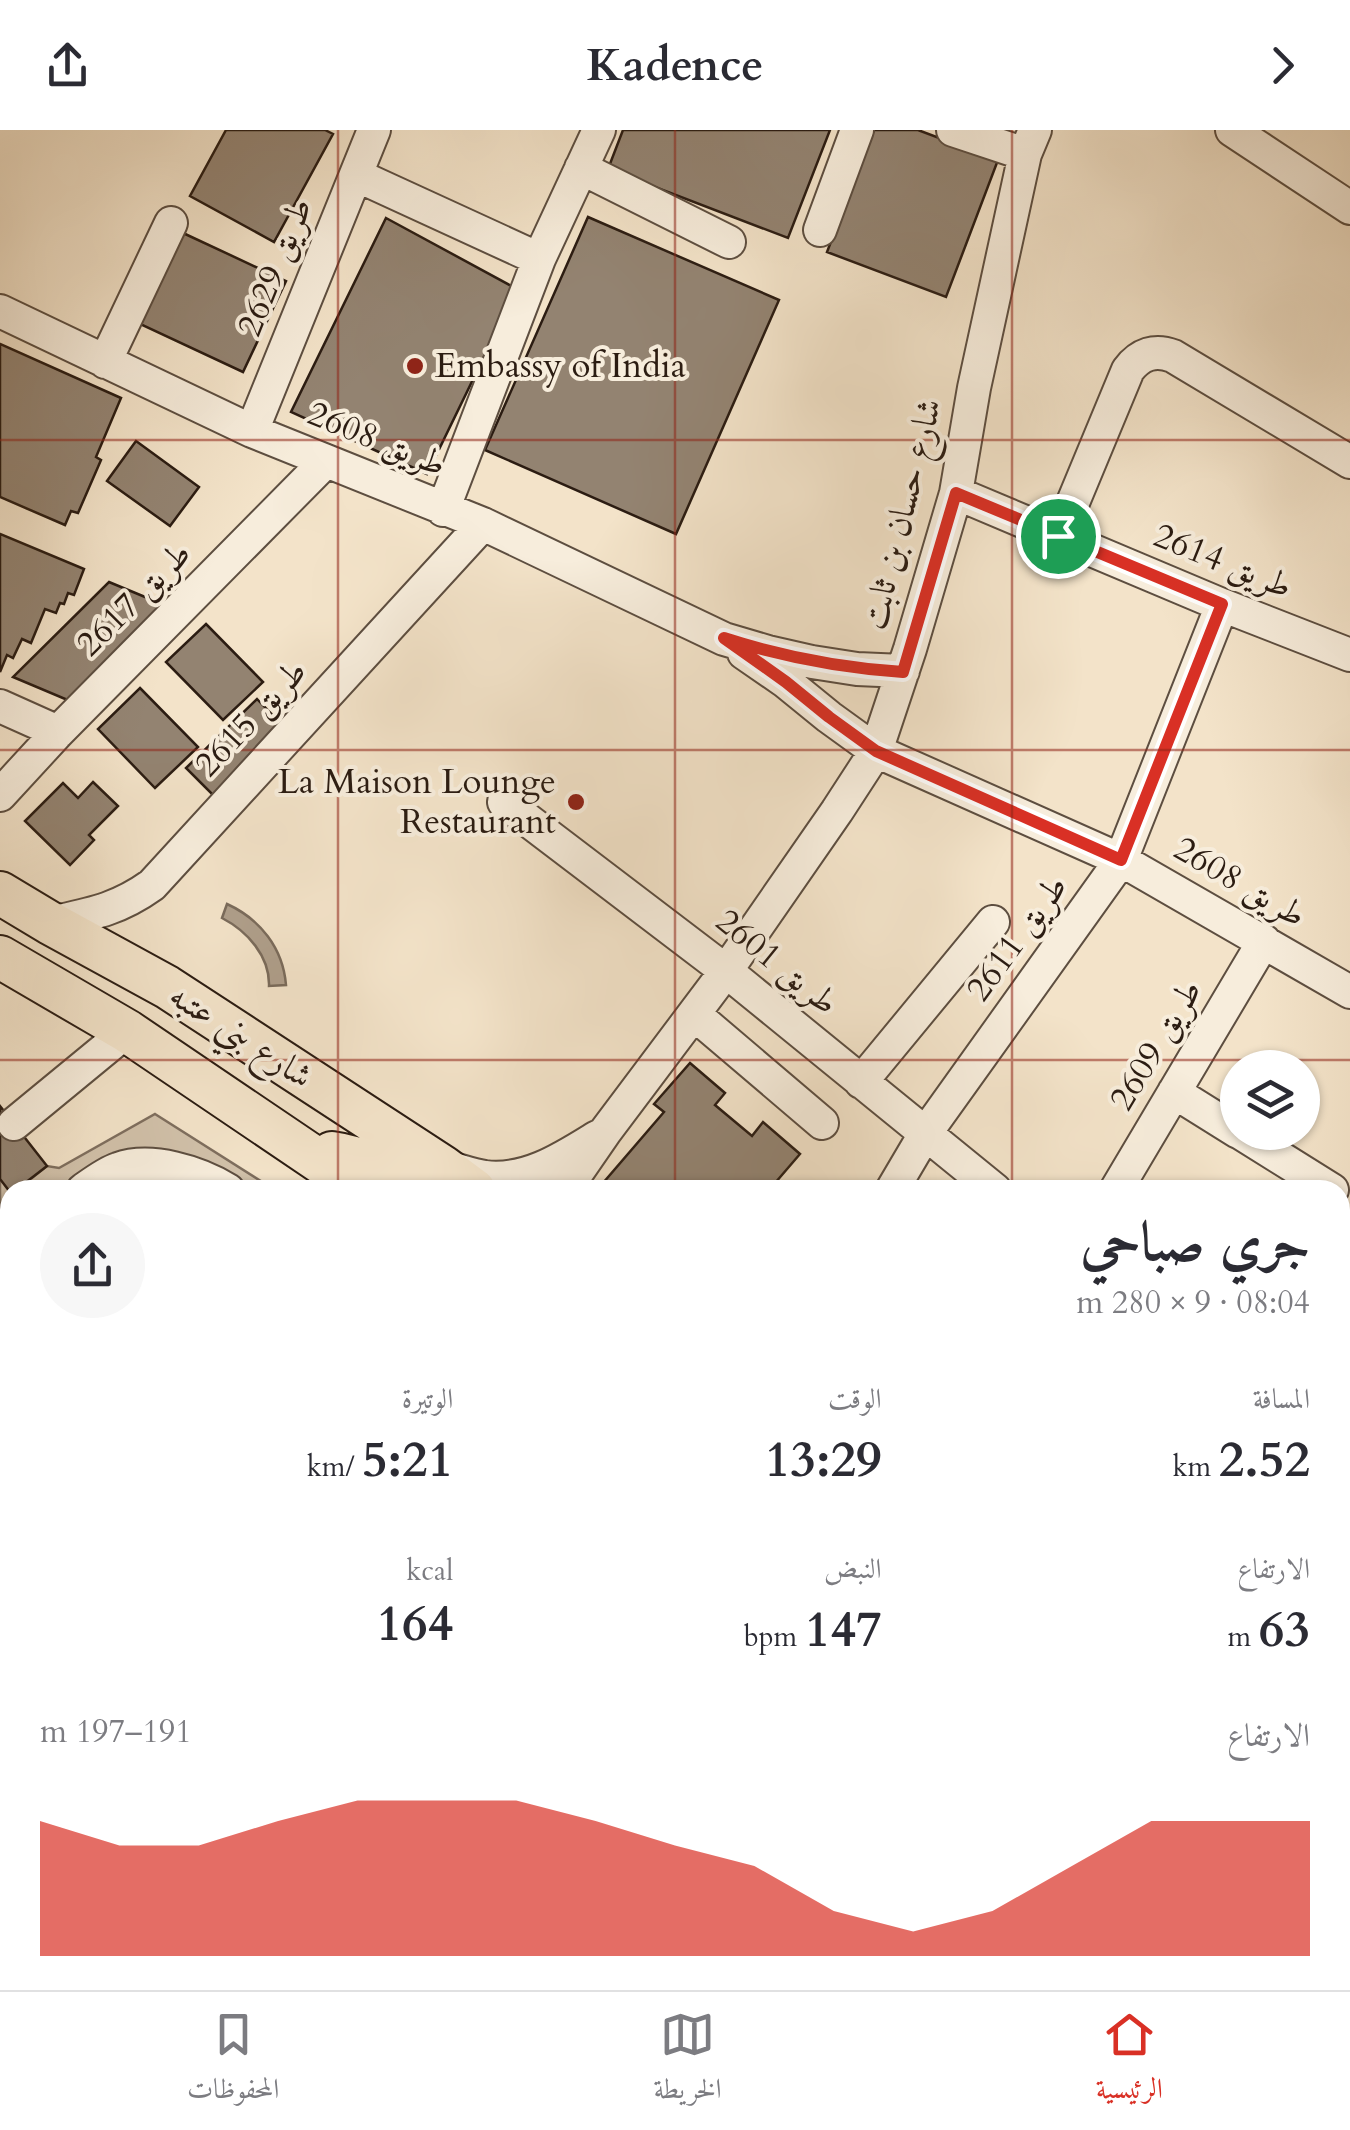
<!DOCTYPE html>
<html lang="ar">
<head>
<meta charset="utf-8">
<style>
  :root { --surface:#fff; --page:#f7f7f7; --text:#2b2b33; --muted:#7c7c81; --line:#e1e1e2; --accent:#d93025 }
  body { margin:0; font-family:Cardo,Amiri,serif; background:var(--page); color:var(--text); direction:rtl; height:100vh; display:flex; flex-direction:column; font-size:38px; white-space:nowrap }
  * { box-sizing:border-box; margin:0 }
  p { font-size:32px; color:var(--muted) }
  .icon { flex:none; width:55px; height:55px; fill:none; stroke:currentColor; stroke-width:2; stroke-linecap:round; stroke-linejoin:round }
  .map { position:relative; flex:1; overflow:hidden; direction:ltr }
  .side { position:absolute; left:0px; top:1050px; width:1350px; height:810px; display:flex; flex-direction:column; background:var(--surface); border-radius:30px 30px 0 0; box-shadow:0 2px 8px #0004; direction:rtl }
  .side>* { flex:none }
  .tools { position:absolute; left:1220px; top:920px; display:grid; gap:20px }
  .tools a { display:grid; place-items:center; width:100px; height:100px; border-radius:50%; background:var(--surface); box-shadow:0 2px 8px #0004; font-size:50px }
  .pin { position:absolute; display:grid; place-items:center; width:85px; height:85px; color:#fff; margin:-42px; border:5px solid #fff; border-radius:50%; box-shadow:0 2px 10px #0007 }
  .round { display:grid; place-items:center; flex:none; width:105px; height:105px; border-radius:52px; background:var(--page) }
  .overview { display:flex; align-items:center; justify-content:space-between; height:170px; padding:0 40px }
  h1 { font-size:55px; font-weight:700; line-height:75px }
  .figures { display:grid; grid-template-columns:repeat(3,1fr); gap:15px; height:170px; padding:10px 40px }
  .figures div { display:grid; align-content:center }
  .figures b { font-size:50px; font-weight:700 }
  .figures small { font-size:28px; font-weight:400 }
  .figures p { font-size:28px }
  .chart { height:280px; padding:20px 40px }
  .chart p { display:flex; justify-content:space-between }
  .chart svg { width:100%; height:180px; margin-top:10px; fill:var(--accent); opacity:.7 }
  header { display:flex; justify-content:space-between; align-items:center; height:130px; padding:0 40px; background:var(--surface); font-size:45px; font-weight:700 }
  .tabs { display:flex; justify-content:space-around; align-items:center; height:140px; border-top:2px solid var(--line); background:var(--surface); font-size:28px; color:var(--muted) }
  .tabs a { display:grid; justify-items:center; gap:5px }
  .tabs .current { color:var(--accent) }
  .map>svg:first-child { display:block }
  .green { fill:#d1c1aa; stroke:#7e6e5e; stroke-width:2.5 }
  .water { fill:#af9f8b; stroke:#7a6b5b; stroke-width:2.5 }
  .building { fill:#938371; stroke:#2b1c12; stroke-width:2.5 }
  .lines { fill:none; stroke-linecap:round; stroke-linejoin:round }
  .minor-casing { stroke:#5d4e40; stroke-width:36 }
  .major-casing { stroke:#2b1c12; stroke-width:46 }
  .minor { stroke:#f7eddc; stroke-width:32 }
  .major { stroke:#f3e3c9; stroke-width:42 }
  .route-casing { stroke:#fff; stroke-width:20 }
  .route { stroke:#d93025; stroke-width:12 }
  .grid { fill:none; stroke:#8f2418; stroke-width:2.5; stroke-opacity:0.55 }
  .poi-dot { fill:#8f2418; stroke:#f7eddc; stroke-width:4 }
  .labels { text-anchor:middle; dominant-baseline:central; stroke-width:8; stroke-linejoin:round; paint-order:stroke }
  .street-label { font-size:35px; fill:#2b1c12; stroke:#f7eddc }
  .poi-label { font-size:35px; fill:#2b1c12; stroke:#f7eddc; text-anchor:start }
</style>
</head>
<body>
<header><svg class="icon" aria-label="forward" viewBox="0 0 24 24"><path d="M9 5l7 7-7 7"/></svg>Kadence<svg class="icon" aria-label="share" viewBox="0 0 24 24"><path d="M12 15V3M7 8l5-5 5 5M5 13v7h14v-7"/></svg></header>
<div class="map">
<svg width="1350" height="1860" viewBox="0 0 1350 1860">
  <rect width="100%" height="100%" fill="#f3e3c9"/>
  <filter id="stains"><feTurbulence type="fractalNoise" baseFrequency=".002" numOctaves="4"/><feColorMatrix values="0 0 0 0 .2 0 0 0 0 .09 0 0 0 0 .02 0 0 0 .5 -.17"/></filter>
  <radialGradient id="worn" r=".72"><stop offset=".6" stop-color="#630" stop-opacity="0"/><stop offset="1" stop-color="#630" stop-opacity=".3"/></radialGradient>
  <path class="green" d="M155,984L275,1060H10V1850H295L287,1860H0V1008L32,1048L47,1036L59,1038Z"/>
  <path class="water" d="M227,774C260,789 283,818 286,855L269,856C270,826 247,801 222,788Z"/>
  <path class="building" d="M226,0H325L333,4L274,112L190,66Z
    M623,0H830L788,108L608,39Z
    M874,0H918L998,30L946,167L827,122Z
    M588,87L779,170L676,404L485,320Z
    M386,88L517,159L427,344L291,282Z
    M183,103L286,151L243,242L140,194Z
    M0,214L121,268L96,327L101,330L78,383L71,381L65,395L0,367Z
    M136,311L199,357L170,396L107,351Z
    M0,404L84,439L74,465L68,463L64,474L60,473L56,483L45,479L31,513L22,509L13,528L7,525L0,542Z
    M109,452L174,479L77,574L13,547Z
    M206,494L263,552L223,590L166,532Z
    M140,558L198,617L155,658L98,599Z
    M257,569L287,600L217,669L186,638Z
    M93,652L118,676L89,705L94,710L70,735L25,691L63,653L78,668Z
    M690,933L725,963L715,975L752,1006L763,992L800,1024L769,1060H597L664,982L654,974Z
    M0,976L47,1036L16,1060L10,1062L0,1049Z
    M1350,1710V1794L1340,1788V1728Z"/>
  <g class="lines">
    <g class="minor-casing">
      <path id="minor" d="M953,0L1025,24
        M1232,0L1350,78
        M581,38L729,112
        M356,45L539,129
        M820,100L857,0
        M0,181L252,301L483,394L724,509L768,522L812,532L857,539L903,541
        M105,232L171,93
        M252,301L374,0
        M956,363L1222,475L1350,525
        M443,380L539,129L599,0
        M1059,406L1128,240C1140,224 1155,219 1173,226L1350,332
        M744,523L786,552L829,587L876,621L1121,730L1350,862
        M0,576L58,602
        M0,665L58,602L325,332
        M504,672L726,841L995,1060
        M50,793C91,784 117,780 152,755L483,394
        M694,884L822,993
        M861,952L993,792
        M1174,962L1238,1002
        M14,994L127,901
        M1239,1002L1332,1060
        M446,1037C459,1040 472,1045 485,1047C527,1052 563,1028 597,1007
        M83,1060C93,1053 106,1043 118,1039C151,1027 199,1042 228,1060
        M565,1060L605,1002L726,841L837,681L876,621L910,519L956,363L974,258L1025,24L1035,0
        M892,1060L925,1004L1121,730L1222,475
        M1116,1060L1264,811
        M0,1104L10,1102
        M1340,1295L1350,1301
        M1340,1386L1350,1371
        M0,1695L10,1707
        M140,1850L150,1860
        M233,1850L245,1860
        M1234,1850L1252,1860
        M190,1860L207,1850
        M278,1860L288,1850
        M372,1860L379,1850
        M447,1860L472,1855L501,1860"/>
    </g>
    <g class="major-casing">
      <path id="major" d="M0,763L50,793L167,857L443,1037L474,1060
        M0,827L127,901L362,1060
        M332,1023C363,1027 391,1043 417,1060
        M1340,1575L1350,1581
        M1340,1618L1350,1625"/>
    </g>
    <use href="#minor" class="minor"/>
    <use href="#major" class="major"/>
  </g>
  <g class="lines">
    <g class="route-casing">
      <path id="route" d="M956,363L1222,474L1121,730L876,621L829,587L786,552L724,508C783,527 841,538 903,542Z"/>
    </g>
    <use href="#route" class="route"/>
  </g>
  <path class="grid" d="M338,0V1060M675,0V1060M1012,0V1060M0,310H1350M0,620H1350M0,930H1350M0,1240H10M1340,1240H1350M0,1550H10M1340,1550H1350M338,1850V1860M675,1850V1860M1012,1850V1860"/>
  <g class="poi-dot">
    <circle cx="415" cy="236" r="10"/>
    <circle cx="576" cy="672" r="10"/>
  </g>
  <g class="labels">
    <g class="street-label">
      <text transform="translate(275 137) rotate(-68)">طريق 2629</text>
      <text transform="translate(377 309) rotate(22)">طريق 2608</text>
      <text transform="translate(902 384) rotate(-76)">شارع حسان بن ثابت</text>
      <text transform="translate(1223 431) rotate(22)">طريق 2614</text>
      <text transform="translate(134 469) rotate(-45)">طريق 2617</text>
      <text transform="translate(251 588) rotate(-47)">طريق 2615</text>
      <text transform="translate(1240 752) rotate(30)">طريق 2608</text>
      <text transform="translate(1017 808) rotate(-54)">طريق 2611</text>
      <text transform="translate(777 832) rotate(39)">طريق 2601</text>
      <text transform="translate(241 906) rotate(33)">شارع بني عتبه</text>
      <text transform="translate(1156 915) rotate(-59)">طريق 2609</text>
    </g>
    <g class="poi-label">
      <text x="435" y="236">Embassy of India</text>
      <text x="556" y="652" text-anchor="end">La Maison Lounge<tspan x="556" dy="40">Restaurant</tspan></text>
    </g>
  </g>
  <rect width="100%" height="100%" filter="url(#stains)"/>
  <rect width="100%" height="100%" fill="url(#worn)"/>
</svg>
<div class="tools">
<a><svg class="icon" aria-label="layers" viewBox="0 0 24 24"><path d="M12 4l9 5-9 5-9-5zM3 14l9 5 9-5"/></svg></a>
</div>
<div class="pin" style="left:1058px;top:406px;background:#1e9e55"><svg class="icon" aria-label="arrive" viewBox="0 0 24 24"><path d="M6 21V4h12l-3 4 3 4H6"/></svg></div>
<section class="side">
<div class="overview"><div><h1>جري صباحي</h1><p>08:04 · 9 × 280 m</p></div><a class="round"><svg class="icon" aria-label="share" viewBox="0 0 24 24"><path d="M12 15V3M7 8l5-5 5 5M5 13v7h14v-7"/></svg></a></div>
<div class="figures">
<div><p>المسافة</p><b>2.52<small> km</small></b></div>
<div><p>الوقت</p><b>13:29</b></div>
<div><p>الوتيرة</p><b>5:21<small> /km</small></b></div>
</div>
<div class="figures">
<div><p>الارتفاع</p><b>63<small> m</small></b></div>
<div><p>النبض</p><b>147<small> bpm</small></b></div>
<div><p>kcal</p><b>164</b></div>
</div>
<div class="chart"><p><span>الارتفاع</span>191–197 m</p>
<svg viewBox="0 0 160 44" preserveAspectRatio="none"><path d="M0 44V11L10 17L20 17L30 11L40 6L50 6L60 6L70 11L80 17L90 22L100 33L110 38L120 33L130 22L140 11L150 11L160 11V44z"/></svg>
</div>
</section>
</div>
<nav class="tabs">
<a class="current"><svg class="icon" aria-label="home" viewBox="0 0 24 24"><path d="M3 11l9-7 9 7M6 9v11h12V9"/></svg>الرئيسية</a>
<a><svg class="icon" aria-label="map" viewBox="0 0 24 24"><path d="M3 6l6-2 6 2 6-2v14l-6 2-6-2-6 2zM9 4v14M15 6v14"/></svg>الخريطة</a>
<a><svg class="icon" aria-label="saved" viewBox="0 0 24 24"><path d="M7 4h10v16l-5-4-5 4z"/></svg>المحفوظات</a>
</nav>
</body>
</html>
